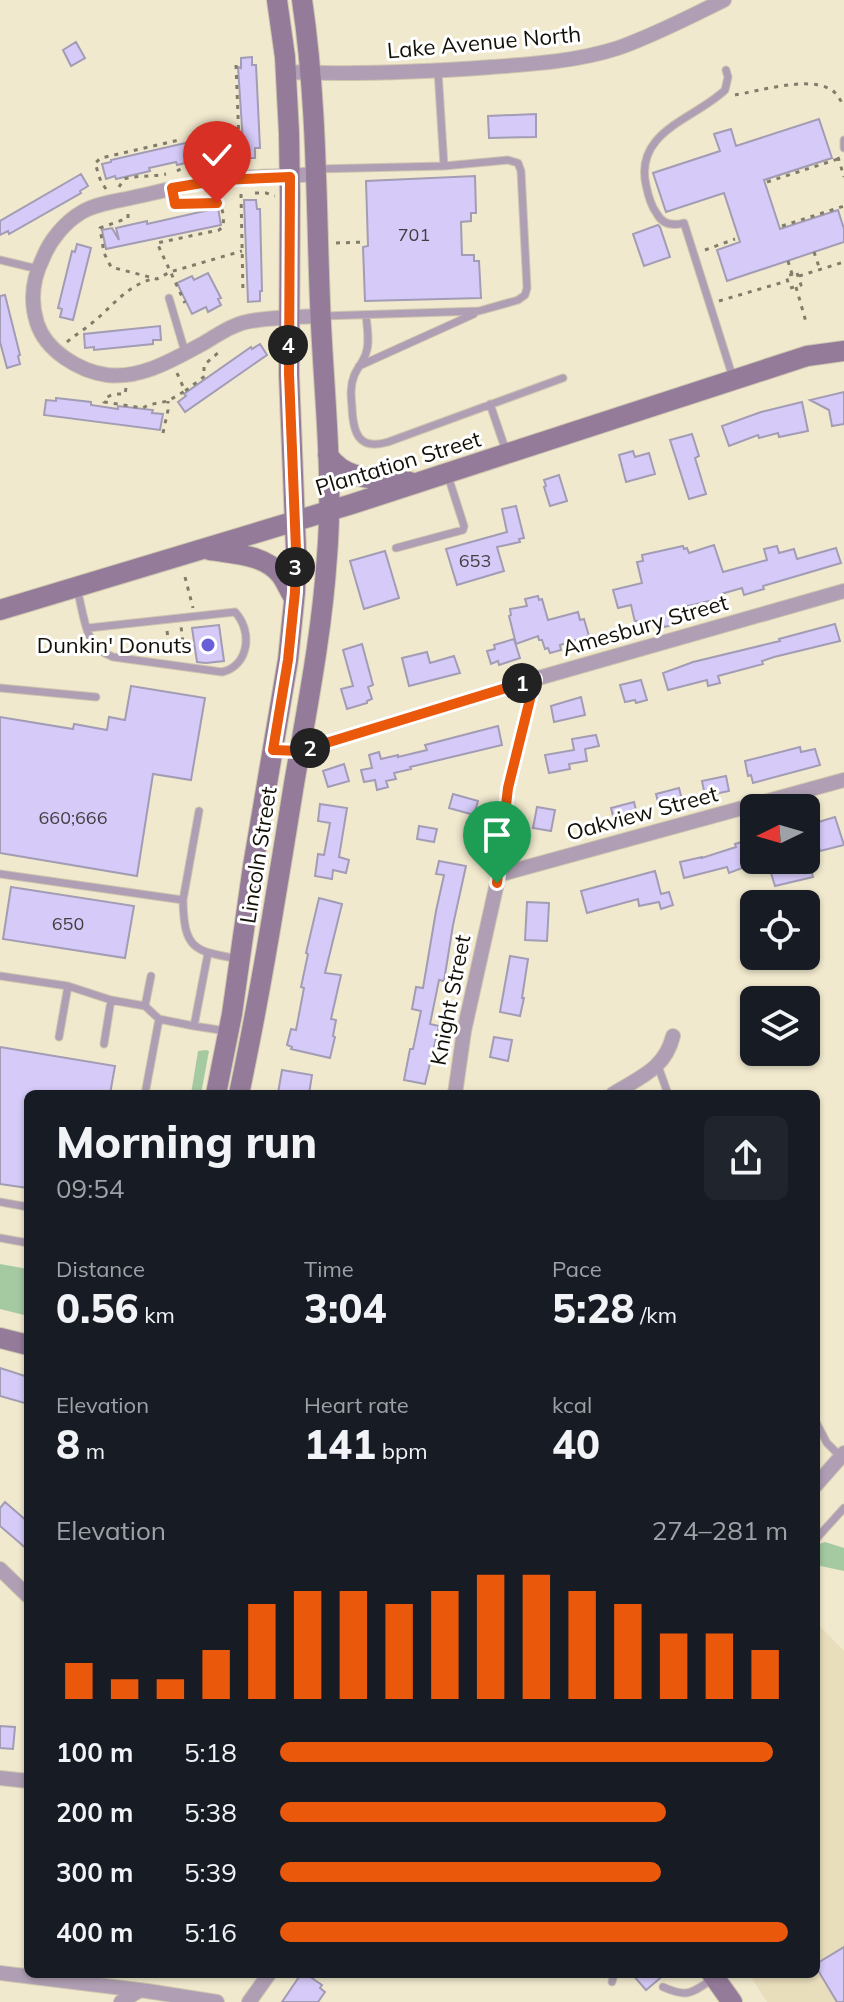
<!DOCTYPE html>
<html lang="en">
<head>
<meta charset="utf-8">
<style>
  :root { --surface:#171b24; --page:#20242c; --text:#f1f3f6; --muted:#9ea1a6; --accent:#ea580c }
  body { margin:0; font-family:Mulish,sans-serif; background:var(--page); color:var(--text); height:100vh; display:flex; flex-direction:column; font-size:30px; white-space:nowrap }
  * { box-sizing:border-box; margin:0 }
  p { font-size:26px; color:var(--muted) }
  .icon { flex:none; width:44px; height:44px; fill:none; stroke:currentColor; stroke-width:2; stroke-linecap:round; stroke-linejoin:round }
  .map { position:relative; flex:1; overflow:hidden }
  .panel { position:absolute; left:24px; top:1090px; width:796px; height:888px; display:flex; flex-direction:column; background:var(--surface); border-radius:12px; box-shadow:0 2px 6px #0004 }
  .panel>* { flex:none }
  .needle { width:52px; rotate:265deg }
  .fabs { position:absolute; left:740px; top:794px; display:grid; gap:16px }
  .fabs a { display:grid; place-items:center; width:80px; height:80px; border-radius:12px; background:var(--surface); box-shadow:0 2px 6px #0004; font-size:40px }
  .pin { position:absolute; display:grid; place-items:center; width:68px; height:68px; color:#fff; margin:-82px -34px; border-radius:50% 50% 50% 0; rotate:-45deg; box-shadow:0 0 8px #0007 }
  .pin .icon { rotate:45deg }
  .km { position:absolute; width:40px; height:40px; margin:-20px; border-radius:50%; background:#222; color:#fff; font-size:22px; line-height:40px; text-align:center }
  .round { display:grid; place-items:center; flex:none; width:84px; height:84px; border-radius:12px; background:var(--page) }
  .overview { display:flex; align-items:center; justify-content:space-between; height:136px; padding:0 32px }
  h1 { font-size:44px; font-weight:800; line-height:60px }
  .metrics { display:grid; grid-template-columns:repeat(3,1fr); gap:12px; height:136px; padding:8px 32px }
  .metrics div { display:grid; align-content:center }
  .metrics b { font-size:40px; font-weight:800 }
  .metrics small { font-size:22px; font-weight:400 }
  .metrics p { font-size:22px }
  .chart { height:224px; padding:16px 32px }
  .chart p { display:flex; justify-content:space-between }
  .chart svg { width:100%; height:144px; margin-top:8px; stroke:var(--accent); stroke-width:6 }
  ul { padding:0 32px; list-style:none; font-size:26px }
  li { display:grid; grid-template-columns:128px 96px 1fr; align-items:center; height:60px }
  li i { height:20px; border-radius:10px; background:var(--accent) }
  .map>svg:first-child { display:block }
  .built { fill:#e9debc }
  .green { fill:#a5caa2 }
  .building { fill:#d6caf8; stroke:#a29cb4; stroke-width:2 }
  .lines { fill:none; stroke-linecap:round; stroke-linejoin:round }
  .service-casing { stroke:#cdc6ae; stroke-width:9 }
  .minor-casing { stroke:#cdc6ae; stroke-width:16 }
  .secondary-casing { stroke:#cdc6ae; stroke-width:22 }
  .path { stroke:#827c6a; stroke-width:3; stroke-dasharray:4 6; stroke-linecap:butt }
  .service { stroke:#b09fb4; stroke-width:7 }
  .minor { stroke:#b09fb4; stroke-width:14 }
  .secondary { stroke:#947b9a; stroke-width:20 }
  .route-casing { stroke:#fff; stroke-width:16 }
  .route { stroke:#ea580c; stroke-width:10 }
  .poi-dot { fill:#675fd8; stroke:#fff; stroke-width:3 }
  .labels { text-anchor:middle; dominant-baseline:central; stroke-width:6; stroke-linejoin:round; paint-order:stroke }
  .number-label { font-size:18px; fill:#443e43 }
  .street-label { font-size:22px; fill:#131007; stroke:#fff }
  .poi-label { font-size:22px; fill:#131007; stroke:#fff; text-anchor:end }
</style>
</head>
<body>
<div class="map">
<svg width="844" height="2002" viewBox="0 0 844 2002">
  <rect width="100%" height="100%" fill="#f1e9ce"/>
  <path class="built" d="M816,1622L844,1651V2002H767L749,1974H816Z"/>
  <path class="green" d="M206,1050L209,1051L201,1094H191L198,1051Z
    M0,1264L28,1269V1316L0,1309Z
    M825,1542L844,1548V1571L816,1565V1545Z"/>
  <path class="building" d="M76,42L85,58L71,66L63,50Z
    M252,57V65H256L260,148H255V158H244L238,67L241,68V58Z
    M536,114V137L489,138L488,116Z
    M819,119L832,158L764,180L780,229L838,210L844,229V242L727,281L717,250L740,242L724,193L666,212L653,173L720,151L714,134L731,129L736,146Z
    M216,136L220,151L211,153V157L177,165L176,162L149,168L150,171L116,179L115,176L106,179L102,164L111,162V160Z
    M81,174L88,186L80,191L81,193L9,234L8,231L0,235V221Z
    M475,176L476,213H471V221L461,222L462,255H474V261H479L481,298L365,301L363,247L368,246L366,181Z
    M244,200H256L257,209H260L262,291H260V301L248,302Z
    M218,208L221,225L106,249L102,230L112,228L119,240L116,228L147,221V224Z
    M658,225L660,227L670,257L644,266L633,234Z
    M77,244L91,248L73,320L60,317L62,309L58,308L72,251L75,252Z
    M208,273L221,298L218,299L221,305L208,312L206,307L192,314L177,283L192,276L194,280Z
    M5,295L20,355L18,356L20,364L7,368L0,342V296Z
    M160,326L161,340H153V344L94,350V347L85,348L84,334Z
    M260,344L267,355L185,412L178,402L186,396L184,394L251,347L252,349Z
    M844,392V424L832,426L829,410L810,400Z
    M56,398L91,402V405L118,409V406L153,410L152,413L163,414L160,430L44,415L46,400L56,401Z
    M802,402L808,431L779,437L778,433L759,438L758,435L729,446L722,426L761,412Z
    M692,434L699,456L695,458L706,494L689,499L670,440Z
    M633,451L635,457L649,453L655,474L626,482L619,455Z
    M559,475L567,501L550,506L544,487L546,486L544,480Z
    M516,506L524,538L519,539L520,542L497,547L504,571L457,585L446,549L507,532L502,509Z
    M714,545L723,572L767,560L764,549L777,546L779,553L794,549L797,559L836,548L841,563L763,586L764,589L744,595L742,588L721,594L722,598L688,606L689,613L675,616L677,624L664,627L662,619L638,625L637,621L635,622L631,605L618,608L613,590L642,583L637,562L643,561L642,555L683,546L684,549L687,548L689,553Z
    M385,551L399,598L364,609L350,561Z
    M538,596L539,600L542,599L548,620L578,612L580,620L584,619L589,636L560,645L561,650L550,653L548,648L545,649L542,640H539L538,636L516,644L509,616L511,615L510,609L527,606L525,599Z
    M835,624L840,641L774,657L762,661L763,664L718,676L720,683L708,686L707,680L668,690L663,673L693,662L780,641L779,639Z
    M219,625L224,661L206,663L197,662L192,628Z
    M514,639L520,658L499,665L498,661L491,664L487,651L495,649L494,645Z
    M362,644L373,685L368,687L372,699L367,701V703L347,709L341,689L353,686L343,650Z
    M427,652L430,663L454,656L460,673L409,686L402,658Z
    M641,680L647,700L636,703L635,700L625,702L620,685Z
    M131,686L205,698L191,780L153,774L137,876L0,853V717L73,729L74,724L107,730L109,717L125,720Z
    M581,697L585,715L554,722L551,706Z
    M498,726L502,745L410,767L411,769L394,773L396,779L386,781L388,787L377,790L375,780L364,782L361,770L372,768L369,755L379,752L381,759L398,755V757L427,750L425,745Z
    M596,735L599,746L585,749L587,761L569,764L570,769L549,773L545,755L574,750L572,739Z
    M800,747L801,752L815,749L820,765L753,783L751,775L748,776L745,761Z
    M344,764L349,781L328,787L323,771Z
    M726,776L729,791L705,796L702,781Z
    M679,788L683,804L660,810L656,794Z
    M453,794L478,801L474,815L449,808Z
    M634,802L638,818L615,824L611,808Z
    M320,804L347,808L339,857L349,860L346,873L333,870L332,879L315,876L318,854L324,855L330,823L318,821Z
    M537,807L555,810L551,831L533,828Z
    M835,817L844,845L820,851L812,824Z
    M419,826L437,829L434,842L417,839Z
    M751,839L754,848V858L743,861L745,867L729,873L727,867L684,878L680,862L702,857V858L736,847L735,844Z
    M767,860H809L813,877L775,886Z
    M439,861L466,866L453,925L444,981L439,980L430,1024L439,1026L425,1084L404,1080L410,1049H413L421,1011L412,1009L416,987L423,988L436,911L444,875L436,874Z
    M655,871L661,894L669,892L673,905L661,909L659,902L639,906L638,899L587,913L581,891Z
    M11,887L134,906L125,958L3,939Z
    M319,898L342,904L325,973L341,975L331,1019L336,1020L333,1036L335,1037L330,1058L291,1049L292,1047L287,1045L291,1029L296,1030L304,988L301,987L308,954L306,953Z
    M527,902L549,903L547,941L525,940Z
    M510,956L528,959L522,998H524L520,1016L500,1012Z
    M494,1037L512,1040L508,1061L490,1057Z
    M0,1047L115,1066L110,1094H28V1188L0,1184Z
    M282,1070L312,1075L309,1094L278,1093Z
    M0,1368L28,1377V1404L0,1396Z
    M5,1502L28,1522V1550L0,1526V1508Z
    M0,1726L15,1727L13,1749L0,1748Z
    M844,1947V2002H837L816,1967V1964Z
    M301,1974H306L322,1985L320,1988L325,1992L318,2002H282Z
    M632,1974H665L646,1990Z"/>
  <g class="lines">
    <g class="service-casing">
      <path id="service" d="M726,70L728,77L725,90C695,119 634,131 646,185C648,195 651,206 657,214C663,225 673,226 684,223L733,378
        M438,71L444,166
        M844,140V148
        M317,169L444,166L508,160L518,163L521,171L527,288L525,295L518,300L479,311L323,316
        M0,260L38,269
        M169,298L185,352
        M366,315C367,327 370,342 366,353C364,361 357,368 354,376C350,386 351,396 352,407C353,432 358,451 388,442L563,378
        M359,366L474,314
        M490,404L506,451
        M396,548L463,530L464,526L448,476
        M77,589C82,606 84,632 96,647C100,652 107,654 113,657L222,672C249,666 253,631 235,612L88,628
        M0,688L96,697
        M0,874L183,900C184,950 194,951 239,959
        M183,900L199,811
        M208,953L194,1026L226,1031
        M0,976L68,986L111,1000L145,1006L159,1019L194,1026
        M145,1006L151,976
        M59,1037L68,986
        M104,1044L111,1000
        M658,1066L668,1094
        M145,1094L159,1019
        M0,1202L28,1207
        M0,1238L28,1243
        M816,1422L827,1443L841,1457
        M816,1539L844,1508
        M612,1982L614,1974
        M663,1987C688,1998 691,1993 713,1979"/>
    </g>
    <g class="minor-casing">
      <path id="minor" d="M285,72C354,75 423,72 492,67C534,64 578,61 618,48C655,35 689,17 724,0
        M315,174C283,177 250,176 218,180C190,184 162,191 135,197C118,201 97,203 82,212C65,222 50,240 43,258C33,278 30,301 37,323C46,351 79,371 107,375C142,379 174,359 204,343C216,336 228,327 242,323C264,317 297,317 321,316
        M273,750L300,751L535,679L844,591
        M498,875L844,780
        M455,1094L464,1031L497,883L508,788L535,679
        M613,1094C640,1077 665,1069 673,1036
        M816,1485L844,1453
        M0,1569L28,1596
        M0,1778L28,1781
        M0,1973L147,1991L217,2002
        M121,2002L140,1990
        M249,2002L269,1974"/>
    </g>
    <g class="secondary-casing">
      <path id="secondary" d="M328,455C345,482 382,479 410,482
        M209,550C234,554 264,554 281,575C286,582 289,590 294,598
        M0,610L352,504L807,356L844,351
        M216,1094L232,1014L253,866L288,660L295,592L296,550L289,374L290,196L289,133L285,57L277,0
        M239,1094C261,991 277,888 294,784C307,708 322,633 327,556C334,472 323,387 320,302C316,201 317,100 302,0
        M0,1338L28,1345
        M712,1974L732,2002"/>
    </g>
    <path class="path" d="M236,65L240,166
      M735,95C759,91 805,77 828,88C836,91 840,99 844,107
      M838,157L844,177
      M177,171L189,164L220,159L223,157L220,132L238,130
      M767,182L838,159
      M119,187L124,179C138,175 151,177 166,174
      M106,189L101,182L95,163L101,158L179,140
      M255,193H266L275,196
      M241,194L243,293
      M175,203H217C224,209 224,217 223,227L219,230L157,243L185,303
      M128,214V218L100,228L104,253L111,267L157,279L170,272L242,251
      M782,226L844,206
      M336,243L366,242
      M705,250L735,239
      M814,252L820,270
      M788,261L792,274
      M797,273L801,285L790,288L786,276Z
      M799,276L844,262
      M796,287L806,322
      M719,301L787,281
      M67,342C75,335 84,330 92,323C112,307 127,285 153,279
      M177,373L185,391L205,376L204,374V365L219,352
      M126,388L125,394C117,394 108,393 104,402L143,408L148,405L168,401L185,391
      M163,433L168,410V401
      M185,577L193,608
      M167,631L169,645L183,643L181,626"/>
    <use href="#service" class="service"/>
    <use href="#minor" class="minor"/>
    <use href="#secondary" class="secondary"/>
  </g>
  <g class="lines">
    <g class="route-casing">
      <path id="route" d="M217,203L175,204L172,188L220,180L290,177L289,374L296,550L295,592L288,660L273,750L300,751L535,679L508,788L497,883"/>
    </g>
    <use href="#route" class="route"/>
  </g>
  <circle class="poi-dot" cx="208" cy="645" r="8"/>
  <g class="labels">
    <g class="number-label">
      <text x="414" y="234">701</text>
      <text x="475" y="560">653</text>
      <text x="73" y="817">660;666</text>
      <text x="68" y="923">650</text>
    </g>
    <g class="street-label">
      <text transform="translate(484 42) rotate(-5)">Lake Avenue North</text>
      <text transform="translate(398 463) rotate(-17)">Plantation Street</text>
      <text transform="translate(645 625) rotate(-16)">Amesbury Street</text>
      <text transform="translate(642 813) rotate(-15)">Oakview Street</text>
      <text transform="translate(258 855) rotate(-81)">Lincoln Street</text>
      <text transform="translate(450 1000) rotate(-79)">Knight Street</text>
    </g>
    <g class="poi-label">
      <text x="192" y="645">Dunkin' Donuts</text>
    </g>
  </g>
</svg>
<div class="fabs">
<a><svg class="needle" viewBox="-14 -14 28 28"><path d="M0-13l5 13h-10z" fill="#e53935"/><path d="M0 13l5-13h-10z" fill="#9ea1a6"/></svg></a>
<a><svg class="icon" aria-label="locate" viewBox="0 0 24 24"><circle cx="12" cy="12" r="6"/><path d="M12 2v4M12 18v4M2 12h4M18 12h4"/></svg></a>
<a><svg class="icon" aria-label="layers" viewBox="0 0 24 24"><path d="M12 4l9 5-9 5-9-5zM3 14l9 5 9-5"/></svg></a>
</div>
<div class="pin" style="left:497px;top:883px;background:#1e9e55"><svg class="icon" aria-label="arrive" viewBox="0 0 24 24"><path d="M6 21V4h12l-3 4 3 4H6"/></svg></div>
<div class="pin" style="left:217px;top:203px;background:#d93025"><svg class="icon" aria-label="check" viewBox="0 0 24 24"><path d="M5 12l5 5 9-10"/></svg></div>
<b class="km" style="left:522px;top:683px">1</b>
<b class="km" style="left:310px;top:748px">2</b>
<b class="km" style="left:295px;top:567px">3</b>
<b class="km" style="left:288px;top:345px">4</b>
<section class="panel">
<div class="overview"><div><h1>Morning run</h1><p>09:54</p></div><a class="round"><svg class="icon" aria-label="share" viewBox="0 0 24 24"><path d="M12 15V3M7 8l5-5 5 5M5 13v7h14v-7"/></svg></a></div>
<div class="metrics">
<div><p>Distance</p><b>0.56<small> km</small></b></div>
<div><p>Time</p><b>3:04</b></div>
<div><p>Pace</p><b>5:28<small> /km</small></b></div>
</div>
<div class="metrics">
<div><p>Elevation</p><b>8<small> m</small></b></div>
<div><p>Heart rate</p><b>141<small> bpm</small></b></div>
<div><p>kcal</p><b>40</b></div>
</div>
<div class="chart"><p><span>Elevation</span>274–281 m</p>
<svg viewBox="0 0 160 44" preserveAspectRatio="none"><path d="M5 44V33M15 44V38M25 44V38M35 44V29M45 44V15M55 44V11M65 44V11M75 44V15M85 44V11M95 44V6M105 44V6M115 44V11M125 44V15M135 44V24M145 44V24M155 44V29"/></svg>
</div>
<ul>
<li><b>100 m</b>5:18<i style="width:97%"></i></li>
<li><b>200 m</b>5:38<i style="width:76%"></i></li>
<li><b>300 m</b>5:39<i style="width:75%"></i></li>
<li><b>400 m</b>5:16<i style="width:100%"></i></li>
</ul>
</section>
</div>
</body>
</html>
